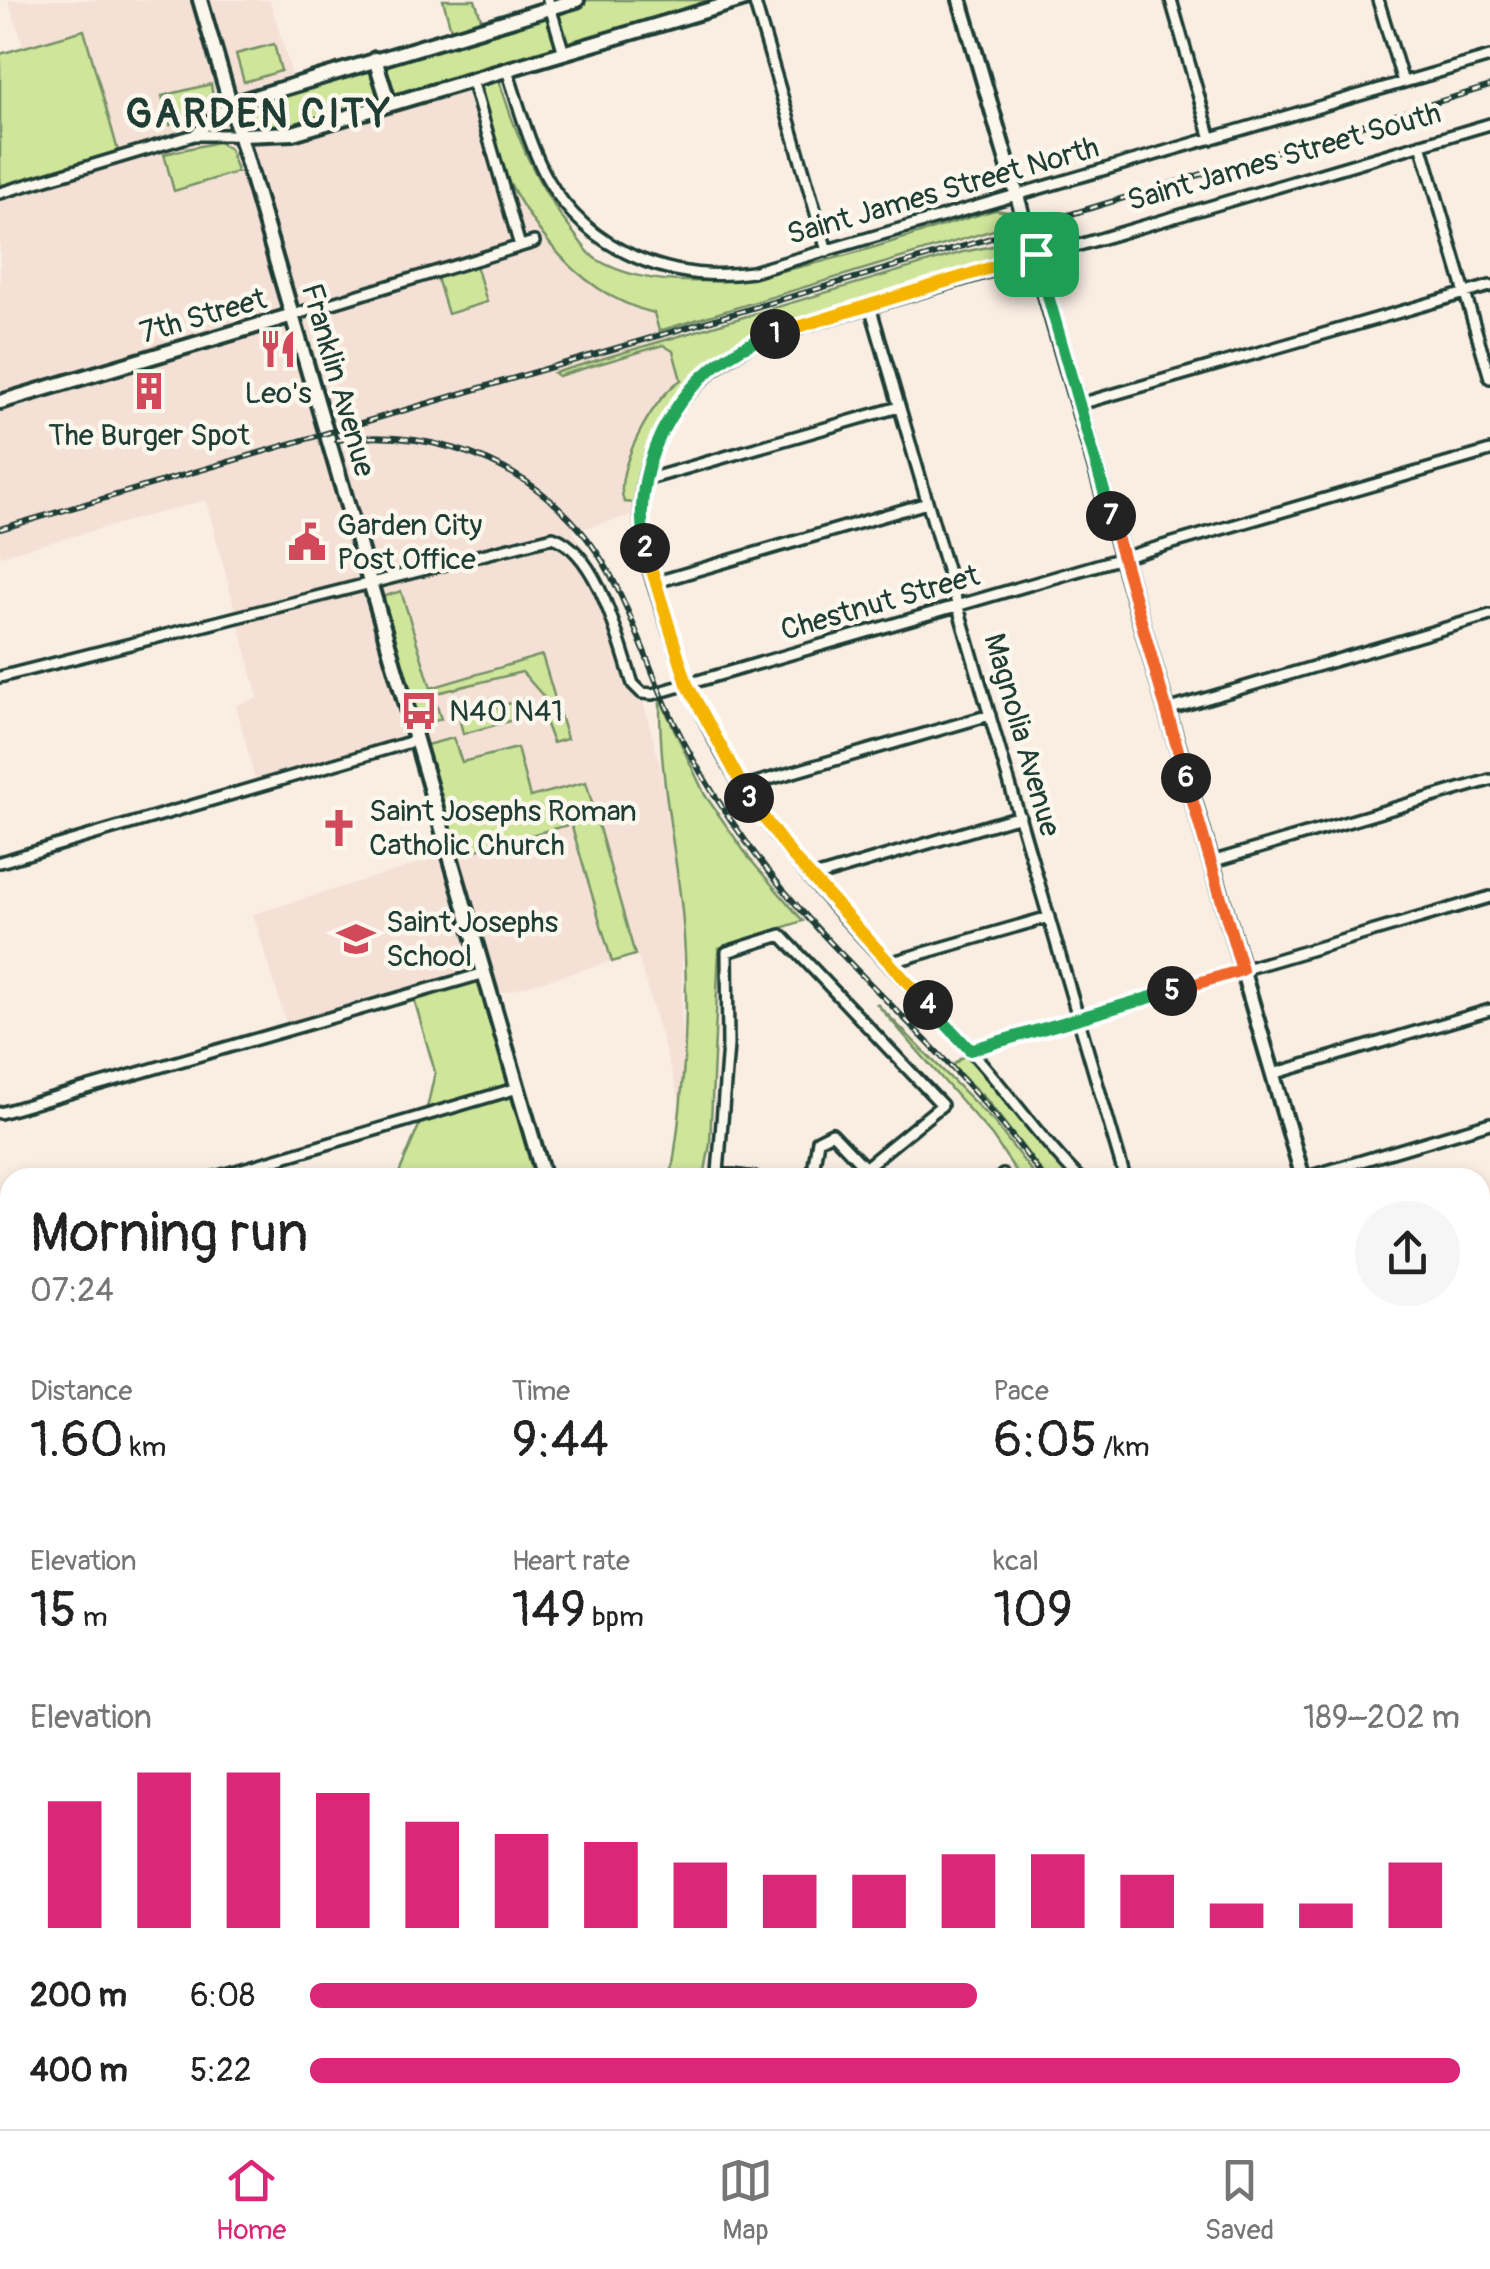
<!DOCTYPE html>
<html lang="en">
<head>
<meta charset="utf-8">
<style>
  :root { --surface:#fff; --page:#f6f6f6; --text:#222; --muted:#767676; --line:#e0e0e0; --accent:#db2777 }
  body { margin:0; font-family:Pangolin,sans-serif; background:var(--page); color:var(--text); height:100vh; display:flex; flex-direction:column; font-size:38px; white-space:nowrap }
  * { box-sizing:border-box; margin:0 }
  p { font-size:32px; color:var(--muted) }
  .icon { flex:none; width:55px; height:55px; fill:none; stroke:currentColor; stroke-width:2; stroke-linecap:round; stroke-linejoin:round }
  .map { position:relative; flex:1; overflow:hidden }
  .side { position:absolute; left:0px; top:1168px; width:1490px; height:962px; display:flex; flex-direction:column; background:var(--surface); border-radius:30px 30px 0 0; box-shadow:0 5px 15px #0003 }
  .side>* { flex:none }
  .pin { position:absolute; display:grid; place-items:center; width:85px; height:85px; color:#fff; margin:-42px; border-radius:20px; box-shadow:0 5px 15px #0006 }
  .km { position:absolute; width:50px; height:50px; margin:-25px; border-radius:50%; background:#222; color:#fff; font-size:28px; line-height:50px; text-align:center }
  .round { display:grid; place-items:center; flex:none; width:105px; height:105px; border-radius:52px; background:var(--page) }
  .summary { display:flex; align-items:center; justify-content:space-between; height:170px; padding:0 30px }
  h1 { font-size:55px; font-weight:600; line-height:75px }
  .metrics { display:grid; grid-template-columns:repeat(3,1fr); gap:15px; height:170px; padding:10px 30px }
  .metrics div { display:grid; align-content:center }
  .metrics b { font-size:50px; font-weight:600 }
  .metrics small { font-size:28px; font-weight:400 }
  .metrics p { font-size:28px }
  .chart { height:280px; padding:20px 30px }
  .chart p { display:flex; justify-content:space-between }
  .chart svg { width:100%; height:180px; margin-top:10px; stroke:var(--accent); stroke-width:6 }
  ul { padding:0 30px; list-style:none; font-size:32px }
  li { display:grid; grid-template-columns:160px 120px 1fr; align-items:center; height:75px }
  li i { height:25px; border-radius:12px; background:var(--accent) }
  .tabs { display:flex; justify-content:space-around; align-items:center; height:140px; border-top:2px solid var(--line); background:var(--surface); font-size:28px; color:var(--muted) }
  .tabs a { display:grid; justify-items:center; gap:5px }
  .tabs .current { color:var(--accent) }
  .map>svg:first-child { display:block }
  .built { fill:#f5e0d5 }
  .green { fill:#cee59a; stroke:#769167; stroke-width:2.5 }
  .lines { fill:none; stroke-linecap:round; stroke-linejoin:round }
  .street-casing { stroke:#1f3d34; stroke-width:16 }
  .secondary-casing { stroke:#1f3d34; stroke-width:20 }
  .street { stroke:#fbf7ec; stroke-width:9 }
  .secondary { stroke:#fbf7ec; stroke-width:12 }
  .rail-casing { stroke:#1f3d34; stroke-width:6 }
  .rail { stroke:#fbf7ec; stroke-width:2.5; stroke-dasharray:8; stroke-linecap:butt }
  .split-1-casing { stroke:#fff; stroke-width:20 }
  .split-2-casing { stroke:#fff; stroke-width:20 }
  .split-3-casing { stroke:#fff; stroke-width:20 }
  .split-4-casing { stroke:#fff; stroke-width:20 }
  .split-5-casing { stroke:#fff; stroke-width:20 }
  .split-6-casing { stroke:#fff; stroke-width:20 }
  .split-7-casing { stroke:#fff; stroke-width:20 }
  .split-8-casing { stroke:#fff; stroke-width:20 }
  .split-1 { stroke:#f5b400; stroke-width:12 }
  .split-2 { stroke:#22a559; stroke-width:12 }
  .split-3 { stroke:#f5b400; stroke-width:12 }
  .split-4 { stroke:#f5b400; stroke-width:12 }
  .split-5 { stroke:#22a559; stroke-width:12 }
  .split-6 { stroke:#f0652b; stroke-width:12 }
  .split-7 { stroke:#f0652b; stroke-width:12 }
  .split-8 { stroke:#22a559; stroke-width:12 }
  .labels { text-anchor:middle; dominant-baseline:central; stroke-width:9; stroke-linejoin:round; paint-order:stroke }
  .street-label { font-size:30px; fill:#1f3d34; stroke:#fbf7ec }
  .poi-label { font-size:30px; fill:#1f3d34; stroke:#fbf7ec; text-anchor:start }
  .district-label { font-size:40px; font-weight:bold; letter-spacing:2.5px; fill:#1f3d34; stroke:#fbf7ec }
</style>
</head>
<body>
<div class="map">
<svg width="1490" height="2129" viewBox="0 0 1490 2129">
  <rect width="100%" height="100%" fill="#faeee3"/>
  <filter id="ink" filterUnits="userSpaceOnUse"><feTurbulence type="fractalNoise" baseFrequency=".01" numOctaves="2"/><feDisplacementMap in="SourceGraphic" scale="20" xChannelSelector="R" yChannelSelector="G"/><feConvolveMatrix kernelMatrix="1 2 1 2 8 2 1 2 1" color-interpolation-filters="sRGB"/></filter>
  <g filter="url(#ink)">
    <path class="built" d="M8,0H270L294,82L497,73L517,140L552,206L594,258L656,283H668L694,386L675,409L650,462L642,513L573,531L598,572L625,633L660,765L682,910V1108L637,954L493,996L486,970L288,1029L253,914L450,854L416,743L257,788L236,705L258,698L206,500L0,556V194L84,31L24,47Z
      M1490,1638V1786L1480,1751V1641Z
      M526,2120H1230L1213,2125L1214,2129H529Z"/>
    <path class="green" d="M443,0H475L483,24L570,0H746L497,73C515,133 536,187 576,236C582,244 588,254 596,259C696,320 888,240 995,210L1009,212L1014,220L1007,226L659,331L654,313C551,288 498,173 467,82L313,127L245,132L241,106L452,33Z
      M84,30L120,158L0,194V54Z
      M274,44L281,71L244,82L236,54Z
      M211,84L214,105L196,118L170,125L162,96Z
      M218,142L230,149L237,172L174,191L164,154Z
      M1012,242L1020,245L1024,265L747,346L675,409L650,462L642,498L635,503L624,502C612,472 654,396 681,380L673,351L663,345L558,376L554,373L963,252Z
      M475,262L487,302L448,314L436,274Z
      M401,591L431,688L542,655L567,739L553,743L545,722L544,697L522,672L433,694L441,719L413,728L376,599Z
      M530,698L535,714L463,734L459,717Z
      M660,699L705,795L749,858L803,921L719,948L710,1144L704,1177H671C685,1091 690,999 682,911C674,838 659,774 660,699Z
      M453,738L462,762L517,748L530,797L586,782L635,955L612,962L571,824L451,857L419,747Z
      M485,969L547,1177L397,1178L428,1104L435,1072L412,992Z
      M876,1003L994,1122L1036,1177H1020L992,1136Z
      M970,1050L1079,1177H1046L986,1099L952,1066Z"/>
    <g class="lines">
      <g class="street-casing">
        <path id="street" d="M548,0L564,53
          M754,0L827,251
          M1171,0L1211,139
          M1378,0L1403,82
          M507,70C519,106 529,145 547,178C588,251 672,284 752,272L1490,57
          M472,80L520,246
          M194,135L231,104
          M1421,144L1490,378
          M0,193L194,135H240
          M870,306L1125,1178
          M293,315L534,242
          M1080,404L1490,286
          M645,480L899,407
          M653,583L927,503
          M0,677L553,537C599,553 619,643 633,684L642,693L653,694L1490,451
          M1167,710L1490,615
          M742,787L990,715
          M0,862L417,740
          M1211,862L1490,780
          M811,878L1020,816
          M889,963L1049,917
          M970,1050L1490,897
          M1273,1074L1490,1010
          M0,1113L485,973
          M212,1178L518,1088
          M755,1178L718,1173L728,1045L727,952L781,935L942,1105L866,1167L828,1178
          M812,1178L818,1140L832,1133L875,1178
          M1000,1178L1003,1175
          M1079,1178C1040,1139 1008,1092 971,1051C898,972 816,896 755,807C717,752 690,695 669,631C659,600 647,569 642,536C630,448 689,374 764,338L1490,124
          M1304,1178L1490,1123
          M0,1218L10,1253
          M0,1366L10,1363
          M1480,1376L1490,1410
          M1480,1470L1490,1467
          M0,1617L10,1614
          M0,1817L10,1814
          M1480,1860L1490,1857
          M1480,1968L1490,1965
          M1480,2077L1490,2074
          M267,2120L270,2129
          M425,2120L428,2129
          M625,2120L628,2129
          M1370,2120L1373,2129
          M146,2129L150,2120
          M296,2129L306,2120
          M901,2129L925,2120"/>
      </g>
      <g class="secondary-casing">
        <path id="secondary" d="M200,0L544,1178
          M960,0L1303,1178
          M375,59L389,104
          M231,104L577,0
          M240,135L293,133L742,0
          M0,402L293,315
          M1480,1242L1490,1239
          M1480,1783L1490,1818
          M0,2030L10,2033
          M362,2120L401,2129
          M826,2120L829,2129
          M1100,2120L1104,2129"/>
      </g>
      <use href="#street" class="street"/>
      <use href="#secondary" class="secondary"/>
      <g class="rail-casing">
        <path id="rail" d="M337,440C414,429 496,451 555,504C618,559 634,633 667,707C688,755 716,800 747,843C834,964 958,1055 1043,1178
          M0,529L1042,223L1490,86
          M1305,2120L1306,2129
          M1321,2120L1323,2129"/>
      </g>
      <use href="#rail" class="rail"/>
    </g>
  </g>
  <g class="lines" filter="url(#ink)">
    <g class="split-1-casing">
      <path id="split-1" d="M775,334L1036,254"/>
    </g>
    <g class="split-2-casing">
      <path id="split-2" d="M645,548C627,457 687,361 775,334"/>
    </g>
    <g class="split-3-casing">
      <path id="split-3" d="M645,548L687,684L749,798"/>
    </g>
    <g class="split-4-casing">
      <path id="split-4" d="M749,798L794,858L928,1005"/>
    </g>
    <g class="split-5-casing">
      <path id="split-5" d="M928,1005L970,1050L1172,991"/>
    </g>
    <g class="split-6-casing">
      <path id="split-6" d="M1172,991L1242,970L1186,778"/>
    </g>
    <g class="split-7-casing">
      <path id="split-7" d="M1111,516L1186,778"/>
    </g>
    <g class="split-8-casing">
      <path id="split-8" d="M1036,254L1111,516"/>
    </g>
    <use href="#split-1" class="split-1"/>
    <use href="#split-2" class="split-2"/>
    <use href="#split-3" class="split-3"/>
    <use href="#split-4" class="split-4"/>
    <use href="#split-5" class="split-5"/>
    <use href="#split-6" class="split-6"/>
    <use href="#split-7" class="split-7"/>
    <use href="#split-8" class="split-8"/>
  </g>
  <defs>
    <g id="restaurant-bare" transform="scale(3)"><path d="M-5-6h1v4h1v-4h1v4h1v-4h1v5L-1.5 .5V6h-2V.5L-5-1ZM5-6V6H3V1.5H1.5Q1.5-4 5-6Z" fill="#d1495b" stroke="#fbf7ec" stroke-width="2.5" paint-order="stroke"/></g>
    <g id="building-bare" transform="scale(3)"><path d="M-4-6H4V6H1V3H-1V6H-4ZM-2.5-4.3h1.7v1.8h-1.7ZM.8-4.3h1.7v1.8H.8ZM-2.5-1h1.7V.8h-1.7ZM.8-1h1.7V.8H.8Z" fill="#d1495b" stroke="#fbf7ec" stroke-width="2.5" paint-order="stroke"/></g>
    <g id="civic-bare" transform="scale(3)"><path d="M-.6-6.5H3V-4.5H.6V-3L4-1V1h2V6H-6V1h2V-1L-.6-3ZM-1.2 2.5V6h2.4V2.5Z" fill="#d1495b" stroke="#fbf7ec" stroke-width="2.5" paint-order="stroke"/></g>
    <g id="bus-bare" transform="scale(3)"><path d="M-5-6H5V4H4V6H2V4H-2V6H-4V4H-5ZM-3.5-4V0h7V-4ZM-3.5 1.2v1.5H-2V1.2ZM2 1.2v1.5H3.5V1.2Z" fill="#d1495b" stroke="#fbf7ec" stroke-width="2.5" paint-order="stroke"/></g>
    <g id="church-bare" transform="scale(3)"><path d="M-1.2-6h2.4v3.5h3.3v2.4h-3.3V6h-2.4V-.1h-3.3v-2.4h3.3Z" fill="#d1495b" stroke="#fbf7ec" stroke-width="2.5" paint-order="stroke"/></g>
    <g id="school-bare" transform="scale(3)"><path d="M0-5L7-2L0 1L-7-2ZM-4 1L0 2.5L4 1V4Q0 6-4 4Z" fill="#d1495b" stroke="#fbf7ec" stroke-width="2.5" paint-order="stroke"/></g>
  </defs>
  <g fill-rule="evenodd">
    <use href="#restaurant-bare" x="278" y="349"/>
    <use href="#building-bare" x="149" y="391"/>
    <use href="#civic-bare" x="307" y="542"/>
    <use href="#bus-bare" x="419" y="711"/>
    <use href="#church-bare" x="339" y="828"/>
    <use href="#school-bare" x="356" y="939"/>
  </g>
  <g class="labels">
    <g class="street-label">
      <text transform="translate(1284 157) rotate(-16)">Saint James Street South</text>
      <text transform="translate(943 191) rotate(-16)">Saint James Street North</text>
      <text transform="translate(203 316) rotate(-16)">7th Street</text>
      <text transform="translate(338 380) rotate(74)">Franklin Avenue</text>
      <text transform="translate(880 603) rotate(-16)">Chestnut Street</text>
      <text transform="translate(1022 735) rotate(74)">Magnolia Avenue</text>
    </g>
    <g class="poi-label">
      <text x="278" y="393" text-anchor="middle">Leo's</text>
      <text x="149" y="435" text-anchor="middle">The Burger Spot</text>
      <text x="337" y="525">Garden City<tspan x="337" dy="34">Post Office</tspan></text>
      <text x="449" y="711">N40 N41</text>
      <text x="369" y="811">Saint Josephs Roman<tspan x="369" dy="34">Catholic Church</tspan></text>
      <text x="386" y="922">Saint Josephs<tspan x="386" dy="34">School</tspan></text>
    </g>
    <g class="district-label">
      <text x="259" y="114">GARDEN CITY</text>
    </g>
  </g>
</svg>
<div class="pin" style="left:1036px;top:254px;background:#1e9e55"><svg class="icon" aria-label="arrive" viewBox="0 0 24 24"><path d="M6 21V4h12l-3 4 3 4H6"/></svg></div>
<b class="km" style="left:775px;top:334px">1</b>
<b class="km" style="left:645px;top:548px">2</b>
<b class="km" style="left:749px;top:798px">3</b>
<b class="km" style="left:928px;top:1005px">4</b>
<b class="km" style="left:1172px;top:991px">5</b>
<b class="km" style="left:1186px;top:778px">6</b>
<b class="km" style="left:1111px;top:516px">7</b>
<section class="side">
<div class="summary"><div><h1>Morning run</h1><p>07:24</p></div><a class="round"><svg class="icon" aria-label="share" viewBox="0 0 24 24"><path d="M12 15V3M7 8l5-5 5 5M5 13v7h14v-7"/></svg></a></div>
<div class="metrics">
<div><p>Distance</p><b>1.60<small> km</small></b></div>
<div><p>Time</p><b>9:44</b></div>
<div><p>Pace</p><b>6:05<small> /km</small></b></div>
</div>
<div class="metrics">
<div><p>Elevation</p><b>15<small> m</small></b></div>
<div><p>Heart rate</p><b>149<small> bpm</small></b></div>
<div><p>kcal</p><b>109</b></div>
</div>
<div class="chart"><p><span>Elevation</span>189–202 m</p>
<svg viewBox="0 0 160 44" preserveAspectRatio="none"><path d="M5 44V13M15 44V6M25 44V6M35 44V11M45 44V18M55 44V21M65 44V23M75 44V28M85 44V31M95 44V31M105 44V26M115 44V26M125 44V31M135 44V38M145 44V38M155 44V28"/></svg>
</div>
<ul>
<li><b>200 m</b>6:08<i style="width:58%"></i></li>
<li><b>400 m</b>5:22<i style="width:100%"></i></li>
</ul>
</section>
</div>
<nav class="tabs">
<a class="current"><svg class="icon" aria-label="home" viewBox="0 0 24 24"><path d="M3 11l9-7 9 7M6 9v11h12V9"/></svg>Home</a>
<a><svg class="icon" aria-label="map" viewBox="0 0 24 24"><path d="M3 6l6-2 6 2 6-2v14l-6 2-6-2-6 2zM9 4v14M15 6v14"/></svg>Map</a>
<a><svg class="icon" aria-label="saved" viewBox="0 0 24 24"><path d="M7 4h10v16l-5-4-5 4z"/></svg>Saved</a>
</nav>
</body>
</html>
